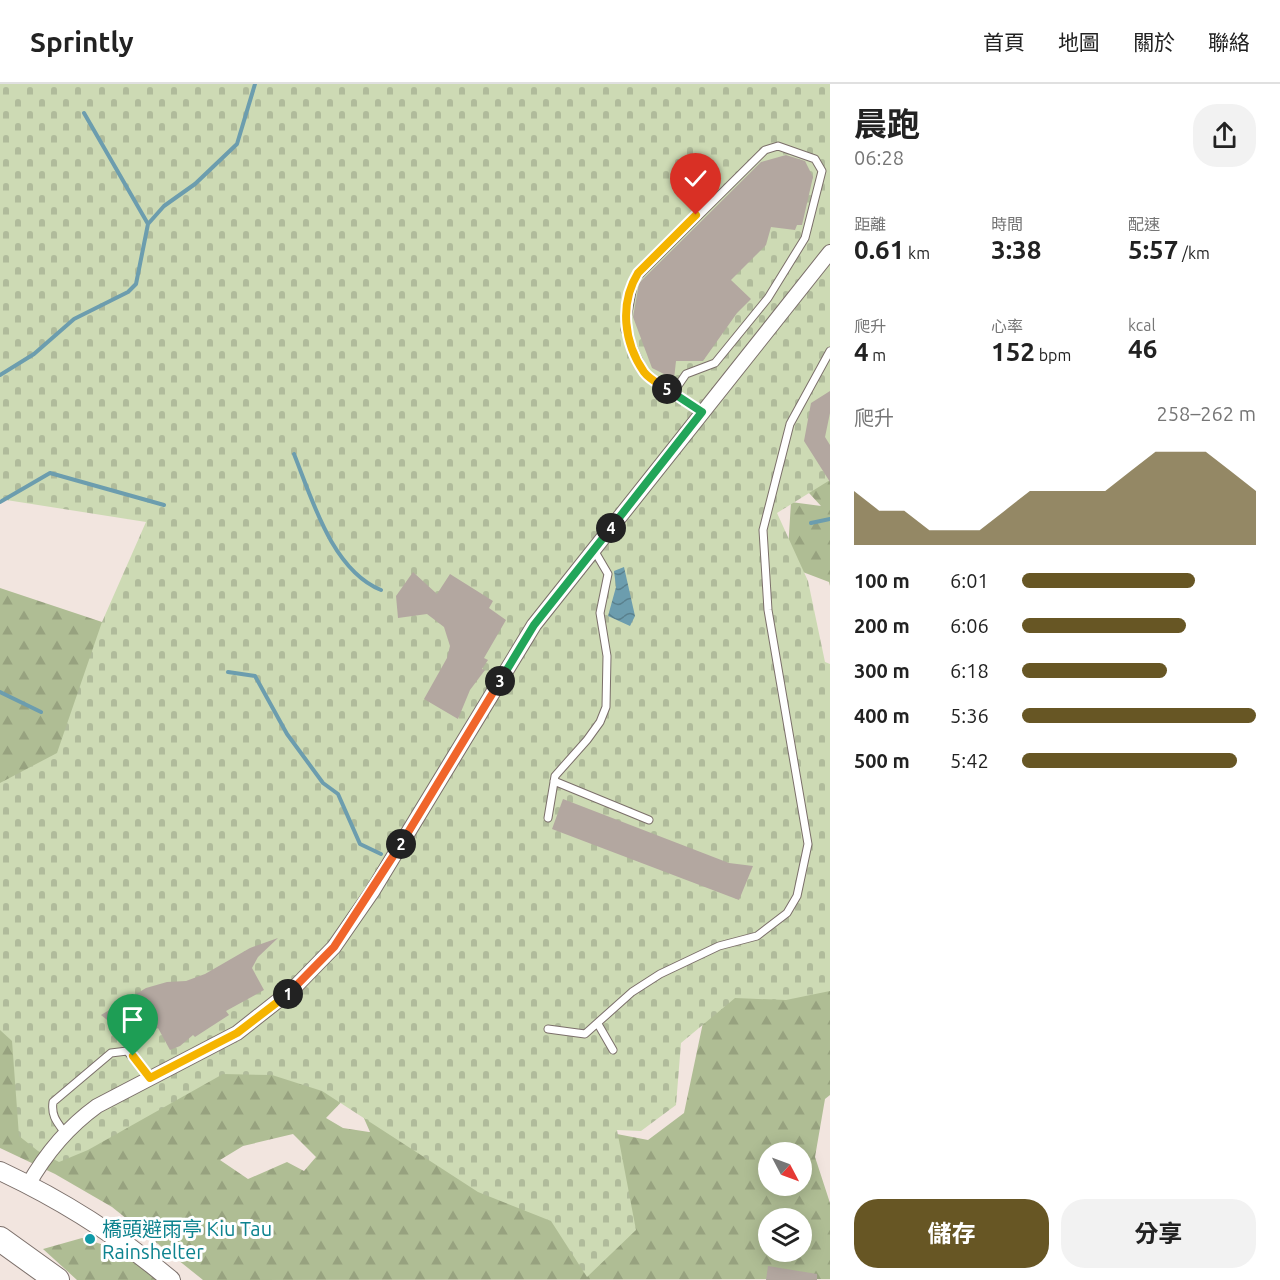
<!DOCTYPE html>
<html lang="zh-TW">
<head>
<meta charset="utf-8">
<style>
  :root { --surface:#fff; --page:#f2f2f2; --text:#222; --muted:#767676; --line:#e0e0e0; --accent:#675624 }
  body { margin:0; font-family:Ubuntu,"Noto Sans TC",sans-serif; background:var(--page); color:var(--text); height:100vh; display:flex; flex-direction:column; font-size:22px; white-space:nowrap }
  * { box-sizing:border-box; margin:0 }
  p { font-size:20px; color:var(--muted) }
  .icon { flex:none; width:33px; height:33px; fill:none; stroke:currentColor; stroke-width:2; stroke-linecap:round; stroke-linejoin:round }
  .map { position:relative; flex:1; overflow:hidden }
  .drawer { display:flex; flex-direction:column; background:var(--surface); width:450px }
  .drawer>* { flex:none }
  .needle { width:39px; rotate:131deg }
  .buttons { position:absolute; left:758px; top:1058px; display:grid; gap:12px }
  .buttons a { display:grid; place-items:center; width:54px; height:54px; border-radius:50%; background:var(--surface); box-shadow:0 3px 15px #0003; font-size:30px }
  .pin { position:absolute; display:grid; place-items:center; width:51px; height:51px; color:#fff; margin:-62px -26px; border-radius:50% 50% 50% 0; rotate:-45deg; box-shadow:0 0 6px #0007 }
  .pin .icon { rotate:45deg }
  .km { position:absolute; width:30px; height:30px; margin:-15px; border-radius:50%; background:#222; color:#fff; font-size:16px; line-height:30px; text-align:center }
  .round { display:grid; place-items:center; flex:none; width:63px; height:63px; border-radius:24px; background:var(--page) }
  .head { display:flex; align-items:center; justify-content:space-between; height:102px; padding:0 24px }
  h1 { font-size:33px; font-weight:700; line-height:45px }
  .stats { display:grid; grid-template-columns:repeat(3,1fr); gap:9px; height:102px; padding:6px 24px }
  .stats div { display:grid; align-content:center }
  .stats b { font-size:26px; font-weight:700 }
  .stats small { font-size:16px; font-weight:400 }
  .stats p { font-size:16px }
  .chart { height:168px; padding:12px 24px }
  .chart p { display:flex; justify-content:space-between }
  .chart svg { width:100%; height:108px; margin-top:6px; fill:var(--accent); opacity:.7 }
  .button { display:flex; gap:12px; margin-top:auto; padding:12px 24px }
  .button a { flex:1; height:69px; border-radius:24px; background:var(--accent); color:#fff; font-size:24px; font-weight:700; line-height:69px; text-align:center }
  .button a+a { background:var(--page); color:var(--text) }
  ul { padding:0 24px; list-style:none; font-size:20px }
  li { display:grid; grid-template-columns:96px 72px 1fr; align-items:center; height:45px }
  li i { height:15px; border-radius:8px; background:var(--accent) }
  header { display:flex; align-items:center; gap:36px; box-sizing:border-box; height:84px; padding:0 30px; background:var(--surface); border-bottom:2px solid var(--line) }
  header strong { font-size:28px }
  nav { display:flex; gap:33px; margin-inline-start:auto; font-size:21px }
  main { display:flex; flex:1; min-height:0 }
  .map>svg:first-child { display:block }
  .forest { fill:url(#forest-firs); fill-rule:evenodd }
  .cemetery { fill:url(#cemetery-stones) }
  .water { fill:url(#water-waves) }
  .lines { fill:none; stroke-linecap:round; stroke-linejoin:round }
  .stream { stroke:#6c9dae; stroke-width:4 }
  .building { fill:#b3a7a0 }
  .lane-casing { stroke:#7b6f6a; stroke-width:9 }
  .street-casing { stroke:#7b6f6a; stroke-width:16 }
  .secondary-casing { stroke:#7b6f6a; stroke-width:20 }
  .highway-casing { stroke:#7b6f6a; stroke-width:26 }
  .lane { stroke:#fff; stroke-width:7 }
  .street { stroke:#fff; stroke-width:14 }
  .secondary { stroke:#fff; stroke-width:18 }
  .highway { stroke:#fff; stroke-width:24 }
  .split-1-casing { stroke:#fff; stroke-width:12 }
  .split-2-casing { stroke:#fff; stroke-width:12 }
  .split-3-casing { stroke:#fff; stroke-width:12 }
  .split-4-casing { stroke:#fff; stroke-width:12 }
  .split-5-casing { stroke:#fff; stroke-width:12 }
  .split-6-casing { stroke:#fff; stroke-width:12 }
  .split-1 { stroke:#f5b400; stroke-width:8 }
  .split-2 { stroke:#f0652b; stroke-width:8 }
  .split-3 { stroke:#f0652b; stroke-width:8 }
  .split-4 { stroke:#22a559; stroke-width:8 }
  .split-5 { stroke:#22a559; stroke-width:8 }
  .split-6 { stroke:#f5b400; stroke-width:8 }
  .culture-dot { fill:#0f9aa8; stroke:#fff; stroke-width:2 }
  .labels { text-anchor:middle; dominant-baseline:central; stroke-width:6; stroke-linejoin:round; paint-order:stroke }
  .culture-label { font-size:20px; fill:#0d838f; stroke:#fff; text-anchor:start }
</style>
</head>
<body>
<header>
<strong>Sprintly</strong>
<nav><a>首頁</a><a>地圖</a><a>關於</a><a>聯絡</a></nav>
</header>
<main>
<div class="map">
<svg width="830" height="1196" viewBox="0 0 830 1196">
  <defs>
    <pattern id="forest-firs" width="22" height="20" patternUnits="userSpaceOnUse" patternTransform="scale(1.5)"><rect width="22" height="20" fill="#afbd94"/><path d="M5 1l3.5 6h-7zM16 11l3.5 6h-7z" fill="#97a27f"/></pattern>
    <pattern id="cemetery-stones" width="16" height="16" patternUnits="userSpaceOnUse" patternTransform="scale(1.5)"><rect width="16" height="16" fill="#cddab4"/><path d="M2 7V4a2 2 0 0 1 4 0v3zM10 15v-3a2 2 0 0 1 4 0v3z" fill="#b0bb9b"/></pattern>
    <pattern id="water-waves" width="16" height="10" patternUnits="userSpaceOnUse" patternTransform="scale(1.5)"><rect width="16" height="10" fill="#6c9dae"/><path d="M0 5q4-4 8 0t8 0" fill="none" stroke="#59808d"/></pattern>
  </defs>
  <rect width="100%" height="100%" fill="#f2e5df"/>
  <path class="forest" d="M830,389V502L829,498L787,482L791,418L821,422L798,397Z
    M0,504L102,538L280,957L596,1046L648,1056L684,1029L709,910L830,797V1011L825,1015L815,1073L830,1119V1195L203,1196L112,1123L55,1090L0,1064ZM352,1007L370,1048H369L343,1044L326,1034ZM293,1050L316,1073L304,1087L287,1078L248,1095L220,1076L243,1062ZM768,1068H801V1101H768ZM768,1134H801V1167H768Z
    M82,1154L129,1169L158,1196H77L43,1165Z"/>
  <path class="cemetery" d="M0,0H830V396L777,429L808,497L825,578L830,580V907L786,916L735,914L681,959L676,1021L641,1047L617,1046L636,1146L587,1193L551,1137L478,1108L322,1007L272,991L223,990L88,1066L59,1078L38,1067L19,1052L12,957L0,946V699L57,669L102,538L146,438L0,415Z"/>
  <path class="water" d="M624,483L635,532L630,542L608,532L616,503L614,487Z"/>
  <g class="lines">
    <path class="stream" d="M84,29L148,140
      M0,291L34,270L74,235L128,208L136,200L148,140L164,122L195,100L237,60L255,0
      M294,370C312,415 332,486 381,506
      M0,418L50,389L164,421
      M811,439L830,435
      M228,588L255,592L287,650L323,699L338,710L360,760L381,770
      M0,608L41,628"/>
  </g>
  <path class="building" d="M786,71L805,77L813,93L802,141H797L795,146L771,143L766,161L731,196L751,215L737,229L703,277H676L674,295L652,284L633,233L639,199L761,78Z
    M830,307V329L825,353L830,361V398L804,357L811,319Z
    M413,488L437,510L450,490L493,517L489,524L506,536L484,574L488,576L482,585L485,586L470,606L458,635L424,615L447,574L450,562L444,543L427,530L398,534L396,512Z
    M563,715L729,779L753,782L739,816L552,745Z
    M278,854L258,873L252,884L264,906L226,927L229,931L195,953L193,951L180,962L170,966L158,944L136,954L137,942L116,943L101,931L146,904L167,898L186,897L205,890L250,864Z
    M768,1182L817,1190V1196H766Z"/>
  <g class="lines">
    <g class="lane-casing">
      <path id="lane" d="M673,309L686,290L715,279L768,214L805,154L822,87L815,75L778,62L765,66L634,196L625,246L644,288L651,295L702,328
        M554,697L649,736
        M548,734L555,692L587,656L600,638L606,623L607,572L600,529L608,490L594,466
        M598,940L613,966
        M548,945L585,950L632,908L660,890L719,862L757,852L787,829L797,812L808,760L768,526L763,446L790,340L830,267
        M65,1049C57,1038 51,1032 53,1018L111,969L127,967L150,994"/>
    </g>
    <g class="street-casing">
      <path id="street" d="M28,1101C46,1069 68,1043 97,1022L237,949L294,904L334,863L372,808L534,541L830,168"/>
    </g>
    <g class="secondary-casing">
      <path id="secondary" d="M0,1087C62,1116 119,1152 171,1196"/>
    </g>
    <g class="highway-casing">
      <path id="highway" d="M0,1155L57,1196"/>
    </g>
    <use href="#lane" class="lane"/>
    <use href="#street" class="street"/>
    <use href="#secondary" class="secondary"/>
    <use href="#highway" class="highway"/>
  </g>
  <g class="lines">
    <g class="split-1-casing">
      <path id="split-1" d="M133,972L150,994L237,949L288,910"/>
    </g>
    <g class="split-2-casing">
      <path id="split-2" d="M288,910L334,863L401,760"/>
    </g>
    <g class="split-3-casing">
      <path id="split-3" d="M401,760L500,597"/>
    </g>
    <g class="split-4-casing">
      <path id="split-4" d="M500,597L534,541L611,444"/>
    </g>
    <g class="split-5-casing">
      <path id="split-5" d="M611,444L702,328L667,305"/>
    </g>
    <g class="split-6-casing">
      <path id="split-6" d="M667,305C659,300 649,295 644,288C624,259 619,220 638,189L696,131"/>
    </g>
    <use href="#split-1" class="split-1"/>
    <use href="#split-2" class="split-2"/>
    <use href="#split-3" class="split-3"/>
    <use href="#split-4" class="split-4"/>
    <use href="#split-5" class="split-5"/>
    <use href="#split-6" class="split-6"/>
  </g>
  <circle class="culture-dot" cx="90" cy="1155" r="6"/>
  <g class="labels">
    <g class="culture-label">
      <text x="102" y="1144">橋頭避雨亭 Kiu Tau<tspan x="102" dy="23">Rainshelter</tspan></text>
    </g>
  </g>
</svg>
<div class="buttons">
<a><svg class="needle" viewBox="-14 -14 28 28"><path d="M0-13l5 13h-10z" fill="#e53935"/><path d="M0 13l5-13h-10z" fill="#767676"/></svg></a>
<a><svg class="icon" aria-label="layers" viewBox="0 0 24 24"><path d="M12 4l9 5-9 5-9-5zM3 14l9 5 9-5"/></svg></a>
</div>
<div class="pin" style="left:133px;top:972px;background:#1e9e55"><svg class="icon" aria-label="arrive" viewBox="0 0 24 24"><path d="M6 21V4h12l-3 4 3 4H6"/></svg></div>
<div class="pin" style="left:696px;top:131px;background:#d93025"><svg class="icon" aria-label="check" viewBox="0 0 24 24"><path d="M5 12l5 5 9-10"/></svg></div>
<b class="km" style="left:288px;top:910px">1</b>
<b class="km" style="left:401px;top:760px">2</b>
<b class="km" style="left:500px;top:597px">3</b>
<b class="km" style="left:611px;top:444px">4</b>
<b class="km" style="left:667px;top:305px">5</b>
</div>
<section class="drawer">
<div class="head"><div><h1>晨跑</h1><p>06:28</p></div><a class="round"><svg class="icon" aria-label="share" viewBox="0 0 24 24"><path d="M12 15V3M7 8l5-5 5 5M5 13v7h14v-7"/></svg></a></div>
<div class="stats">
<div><p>距離</p><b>0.61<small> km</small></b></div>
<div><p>時間</p><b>3:38</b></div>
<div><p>配速</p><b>5:57<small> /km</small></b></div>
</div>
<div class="stats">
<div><p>爬升</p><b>4<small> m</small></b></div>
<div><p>心率</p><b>152<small> bpm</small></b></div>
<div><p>kcal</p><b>46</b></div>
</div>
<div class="chart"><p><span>爬升</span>258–262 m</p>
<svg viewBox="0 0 160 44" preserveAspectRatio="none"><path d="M0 44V22L10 30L20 30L30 38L40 38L50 38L60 30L70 22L80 22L90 22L100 22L110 14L120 6L130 6L140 6L150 14L160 22V44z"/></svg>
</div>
<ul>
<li><b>100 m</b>6:01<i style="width:74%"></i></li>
<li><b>200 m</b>6:06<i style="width:70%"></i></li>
<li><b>300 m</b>6:18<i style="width:62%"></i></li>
<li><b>400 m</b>5:36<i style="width:100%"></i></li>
<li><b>500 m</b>5:42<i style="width:92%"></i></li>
</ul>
<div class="button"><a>儲存</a><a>分享</a></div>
</section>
</main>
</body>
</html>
